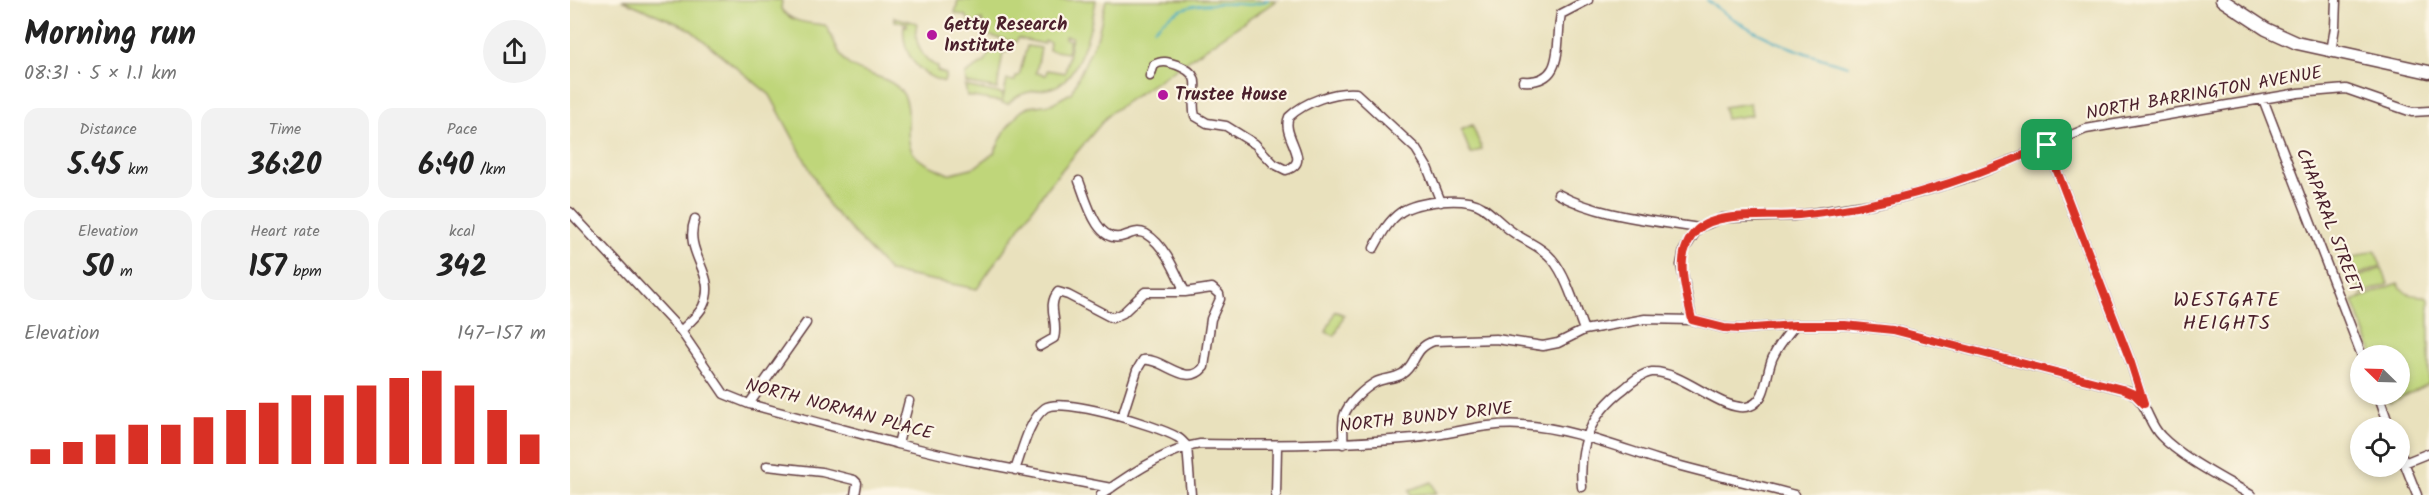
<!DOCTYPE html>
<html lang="en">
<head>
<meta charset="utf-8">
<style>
  :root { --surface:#fff; --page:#f2f2f2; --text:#222; --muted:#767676; --accent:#d93025 }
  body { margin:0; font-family:Kalam,sans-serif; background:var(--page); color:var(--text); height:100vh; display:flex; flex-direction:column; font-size:22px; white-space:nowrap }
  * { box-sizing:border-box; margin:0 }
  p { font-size:20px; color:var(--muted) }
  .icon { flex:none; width:33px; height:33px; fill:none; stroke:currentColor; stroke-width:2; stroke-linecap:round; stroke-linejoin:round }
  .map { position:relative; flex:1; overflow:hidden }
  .sheet { display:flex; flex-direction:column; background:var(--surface); width:570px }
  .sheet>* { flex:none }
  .needle { width:39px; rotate:293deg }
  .fabs { position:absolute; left:1780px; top:345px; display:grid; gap:12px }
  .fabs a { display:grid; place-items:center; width:60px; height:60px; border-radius:50%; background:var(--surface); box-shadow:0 3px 9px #0003; font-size:30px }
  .pin { position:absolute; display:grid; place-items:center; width:51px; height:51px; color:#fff; margin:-26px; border-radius:12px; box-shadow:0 3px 9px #0006 }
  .round { display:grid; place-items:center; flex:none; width:63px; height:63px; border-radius:32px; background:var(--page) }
  .headline { display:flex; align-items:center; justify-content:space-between; height:102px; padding:0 24px }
  h1 { font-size:33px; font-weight:800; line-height:45px }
  .metrics { display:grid; grid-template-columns:repeat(3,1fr); gap:9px; height:102px; padding:6px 24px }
  .metrics div { display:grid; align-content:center; border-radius:15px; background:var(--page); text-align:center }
  .metrics b { font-size:30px; font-weight:800 }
  .metrics small { font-size:16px; font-weight:400 }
  .metrics p { font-size:16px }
  .chart { height:168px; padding:12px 24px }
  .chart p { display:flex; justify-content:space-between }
  .chart svg { width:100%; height:108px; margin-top:6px; stroke:var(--accent); stroke-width:6 }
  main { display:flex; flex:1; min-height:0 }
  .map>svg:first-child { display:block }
  .green { fill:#bfd67a; stroke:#847a52; stroke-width:1.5 }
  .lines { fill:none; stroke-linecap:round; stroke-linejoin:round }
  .stream { stroke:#43abc2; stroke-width:2 }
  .minor-casing { stroke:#623c41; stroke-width:11 }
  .secondary-casing { stroke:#623c41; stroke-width:15 }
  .minor { stroke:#fff; stroke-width:8 }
  .secondary { stroke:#fff; stroke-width:12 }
  .route-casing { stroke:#fff; stroke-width:12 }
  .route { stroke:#d93025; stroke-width:8 }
  .poi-dot { fill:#b5179e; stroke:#fcf5e5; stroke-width:2 }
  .labels { text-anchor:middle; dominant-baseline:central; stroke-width:4.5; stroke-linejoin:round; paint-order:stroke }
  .poi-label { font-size:18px; font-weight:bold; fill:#4a1f2b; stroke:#fcf5e5; text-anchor:start }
  .street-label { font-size:18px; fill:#4a1f2b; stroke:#fcf5e5 }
  .neighbourhood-label { font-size:20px; letter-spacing:1.5px; fill:#4a1f2b; stroke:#fcf5e5 }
</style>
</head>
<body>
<main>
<section class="sheet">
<div class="headline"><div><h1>Morning run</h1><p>08:31 · 5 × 1.1 km</p></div><a class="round"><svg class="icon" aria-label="share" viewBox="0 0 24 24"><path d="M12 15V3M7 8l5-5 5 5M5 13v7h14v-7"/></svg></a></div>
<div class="metrics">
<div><p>Distance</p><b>5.45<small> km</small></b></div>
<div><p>Time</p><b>36:20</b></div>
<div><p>Pace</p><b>6:40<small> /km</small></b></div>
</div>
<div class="metrics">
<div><p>Elevation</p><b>50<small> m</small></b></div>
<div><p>Heart rate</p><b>157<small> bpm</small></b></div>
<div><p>kcal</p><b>342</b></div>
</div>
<div class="chart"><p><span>Elevation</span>147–157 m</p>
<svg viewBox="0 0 160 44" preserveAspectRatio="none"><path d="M5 44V38M15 44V35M25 44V32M35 44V28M45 44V28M55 44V25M65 44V22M75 44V19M85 44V16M95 44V16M105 44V12M115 44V9M125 44V6M135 44V12M145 44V22M155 44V32"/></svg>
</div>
</section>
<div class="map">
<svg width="1859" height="495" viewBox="0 0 1859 495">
  <rect width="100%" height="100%" fill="#fcf5e5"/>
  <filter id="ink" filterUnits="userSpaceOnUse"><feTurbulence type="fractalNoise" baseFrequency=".0167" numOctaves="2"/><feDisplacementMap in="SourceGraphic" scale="12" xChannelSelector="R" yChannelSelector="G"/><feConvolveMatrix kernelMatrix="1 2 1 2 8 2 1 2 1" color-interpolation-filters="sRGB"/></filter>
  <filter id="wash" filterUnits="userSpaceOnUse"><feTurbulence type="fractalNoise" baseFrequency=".008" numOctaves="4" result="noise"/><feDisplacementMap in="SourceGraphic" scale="24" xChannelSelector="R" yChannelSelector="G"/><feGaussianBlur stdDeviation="1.35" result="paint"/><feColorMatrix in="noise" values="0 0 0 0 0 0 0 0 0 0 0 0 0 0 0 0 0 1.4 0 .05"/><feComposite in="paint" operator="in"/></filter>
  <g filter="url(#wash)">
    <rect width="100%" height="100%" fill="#e9e1bd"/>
    <path class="green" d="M52,0H212L211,9C221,23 239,23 255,25C264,36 267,55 278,64C294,76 318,75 331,91C347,110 328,143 349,159C357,165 369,169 378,174L405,167L424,153L436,129L450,112L458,107L481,104L501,93L528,35L536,0H707L540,113L479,185L407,289L320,272L260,207L200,95L118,28Z
      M388,0H526C522,25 509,81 481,88C464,92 451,90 438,104L432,103L437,80L445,81L446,76H449L457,46L471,48L466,73L476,75L477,70L495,73L502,37L495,36V39L500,40L497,53L479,50L480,42L475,41L474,44L448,38L446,42L415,35L412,20L402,24L396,16L385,13Z
      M324,17L347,23C343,41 351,59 368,67L367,71L376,74L374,82C348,75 331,53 334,25L337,26V23L325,21Z
      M423,44L439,50L438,52H433L427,89L396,83L395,74L415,62Z
      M395,86L433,94L432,102L397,96Z
      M1180,103L1182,115L1156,119L1154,107Z
      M902,125L912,149L901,154L891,130Z
      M1805,250L1811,266L1785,276L1779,260Z
      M1812,268L1818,284L1792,294L1786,278Z
      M1828,283C1836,297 1842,295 1855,296L1859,300V384L1820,403L1817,395L1830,394V356L1803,355L1783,301Z
      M765,311L774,315L765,336L756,332Z
      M862,482L866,493L840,495L839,490Z"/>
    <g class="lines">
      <path class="stream" d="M1137,0C1179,34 1226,52 1278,66
        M584,29C610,3 630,3 666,4C678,5 687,6 698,0"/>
    </g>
  </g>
  <g filter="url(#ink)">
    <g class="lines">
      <g class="minor-casing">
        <path id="minor" d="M1761,52L1765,27L1766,0
          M580,76L584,65C592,60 598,62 607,65C639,77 618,93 625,116L637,123L656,126L685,144L704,164L716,170C744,162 710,136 719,117C734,102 765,91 786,93L846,149L857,167L871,202
          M953,81C996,84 985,43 991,14L1018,0
          M1693,99L1792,356
          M1477,145L1561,363L1573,402
          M509,181C516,199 527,246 554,236C563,233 567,230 576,234C595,245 606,273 615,292L642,288L649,294L650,299L641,319L634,367C616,389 593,357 573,360L567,370L552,417
          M988,194C1030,217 1082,220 1128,228
          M0,212L111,331L154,394L179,404L328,444L395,460L541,488
          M804,248C811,235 818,221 831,212C847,201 896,196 912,207C923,214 932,225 944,233C957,242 972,247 982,259C996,275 1006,309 1014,330
          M1122,320L1111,265L1114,250L1128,228L1152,218L1223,216L1308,203L1348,193L1403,176L1516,129L1728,93L1776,89L1842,112L1859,111
          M111,331C118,323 129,315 133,306C149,274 112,254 125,219
          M470,346L484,338C489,322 476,306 488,292L498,295L542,318L553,313L575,292H615
          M1808,394L1820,428
          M179,404L236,323
          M328,444L339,401
          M773,444C774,435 772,425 774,416C777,404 795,388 806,382C814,378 824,379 832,374C847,364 843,348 864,341L926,339L973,346L988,343L1014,330L1075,319L1122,320L1154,328L1170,329L1225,325H1275L1323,330L1559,391C1578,402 1577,422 1591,436C1612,458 1654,479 1681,495
          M1830,452L1847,495
          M1834,463L1859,453
          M197,466L252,472L284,480L287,483L285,495
          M445,470C452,452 458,421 475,408C491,396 588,426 607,437C611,439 614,443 617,446L621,495
          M1012,487C1008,445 1021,413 1055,388C1062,382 1072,373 1082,372C1112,370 1155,415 1180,406C1199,399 1195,370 1204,355C1209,344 1218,334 1225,325
          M531,495C557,476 598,449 630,444C702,445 772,445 844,438C880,435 915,422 952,425C999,428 1044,446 1089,460C1134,473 1180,483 1225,495
          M706,495L707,446"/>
      </g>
      <g class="secondary-casing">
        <path id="secondary" d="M1652,0L1696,29L1727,43L1859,72"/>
      </g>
      <use href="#minor" class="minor"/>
      <use href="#secondary" class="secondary"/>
    </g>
  </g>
  <g class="lines" filter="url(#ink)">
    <g class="route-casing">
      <path id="route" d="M1477,145L1561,363L1574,404L1564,394L1552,389L1323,330L1275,325H1225L1170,329L1154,328L1122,320C1116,290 1102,254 1127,230C1148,210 1201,218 1229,215C1315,207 1398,181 1477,145Z"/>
    </g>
    <use href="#route" class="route"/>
  </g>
  <g class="poi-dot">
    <circle cx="362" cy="35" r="6"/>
    <circle cx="593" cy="95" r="6"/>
  </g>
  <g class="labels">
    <g class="poi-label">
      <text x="374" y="25">Getty Research<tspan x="374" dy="21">Institute</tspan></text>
      <text x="605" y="95">Trustee House</text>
    </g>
    <g class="street-label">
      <text transform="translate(1634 94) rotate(-10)">NORTH BARRINGTON AVENUE</text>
      <text transform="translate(1758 221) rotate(69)">CHAPARAL STREET</text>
      <text transform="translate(269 410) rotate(15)">NORTH NORMAN PLACE</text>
      <text transform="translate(856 418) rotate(-6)">NORTH BUNDY DRIVE</text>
    </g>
    <g class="neighbourhood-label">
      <text x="1657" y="301">WESTGATE<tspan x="1657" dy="23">HEIGHTS</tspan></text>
    </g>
  </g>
</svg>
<div class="fabs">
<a><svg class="needle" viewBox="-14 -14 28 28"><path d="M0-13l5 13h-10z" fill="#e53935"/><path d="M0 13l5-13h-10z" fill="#767676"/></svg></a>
<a><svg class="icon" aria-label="locate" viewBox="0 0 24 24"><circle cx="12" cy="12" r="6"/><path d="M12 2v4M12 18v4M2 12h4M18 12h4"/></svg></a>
</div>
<div class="pin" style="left:1477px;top:145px;background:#1e9e55"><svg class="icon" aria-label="arrive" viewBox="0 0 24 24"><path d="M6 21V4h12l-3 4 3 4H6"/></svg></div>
</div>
</main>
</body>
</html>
